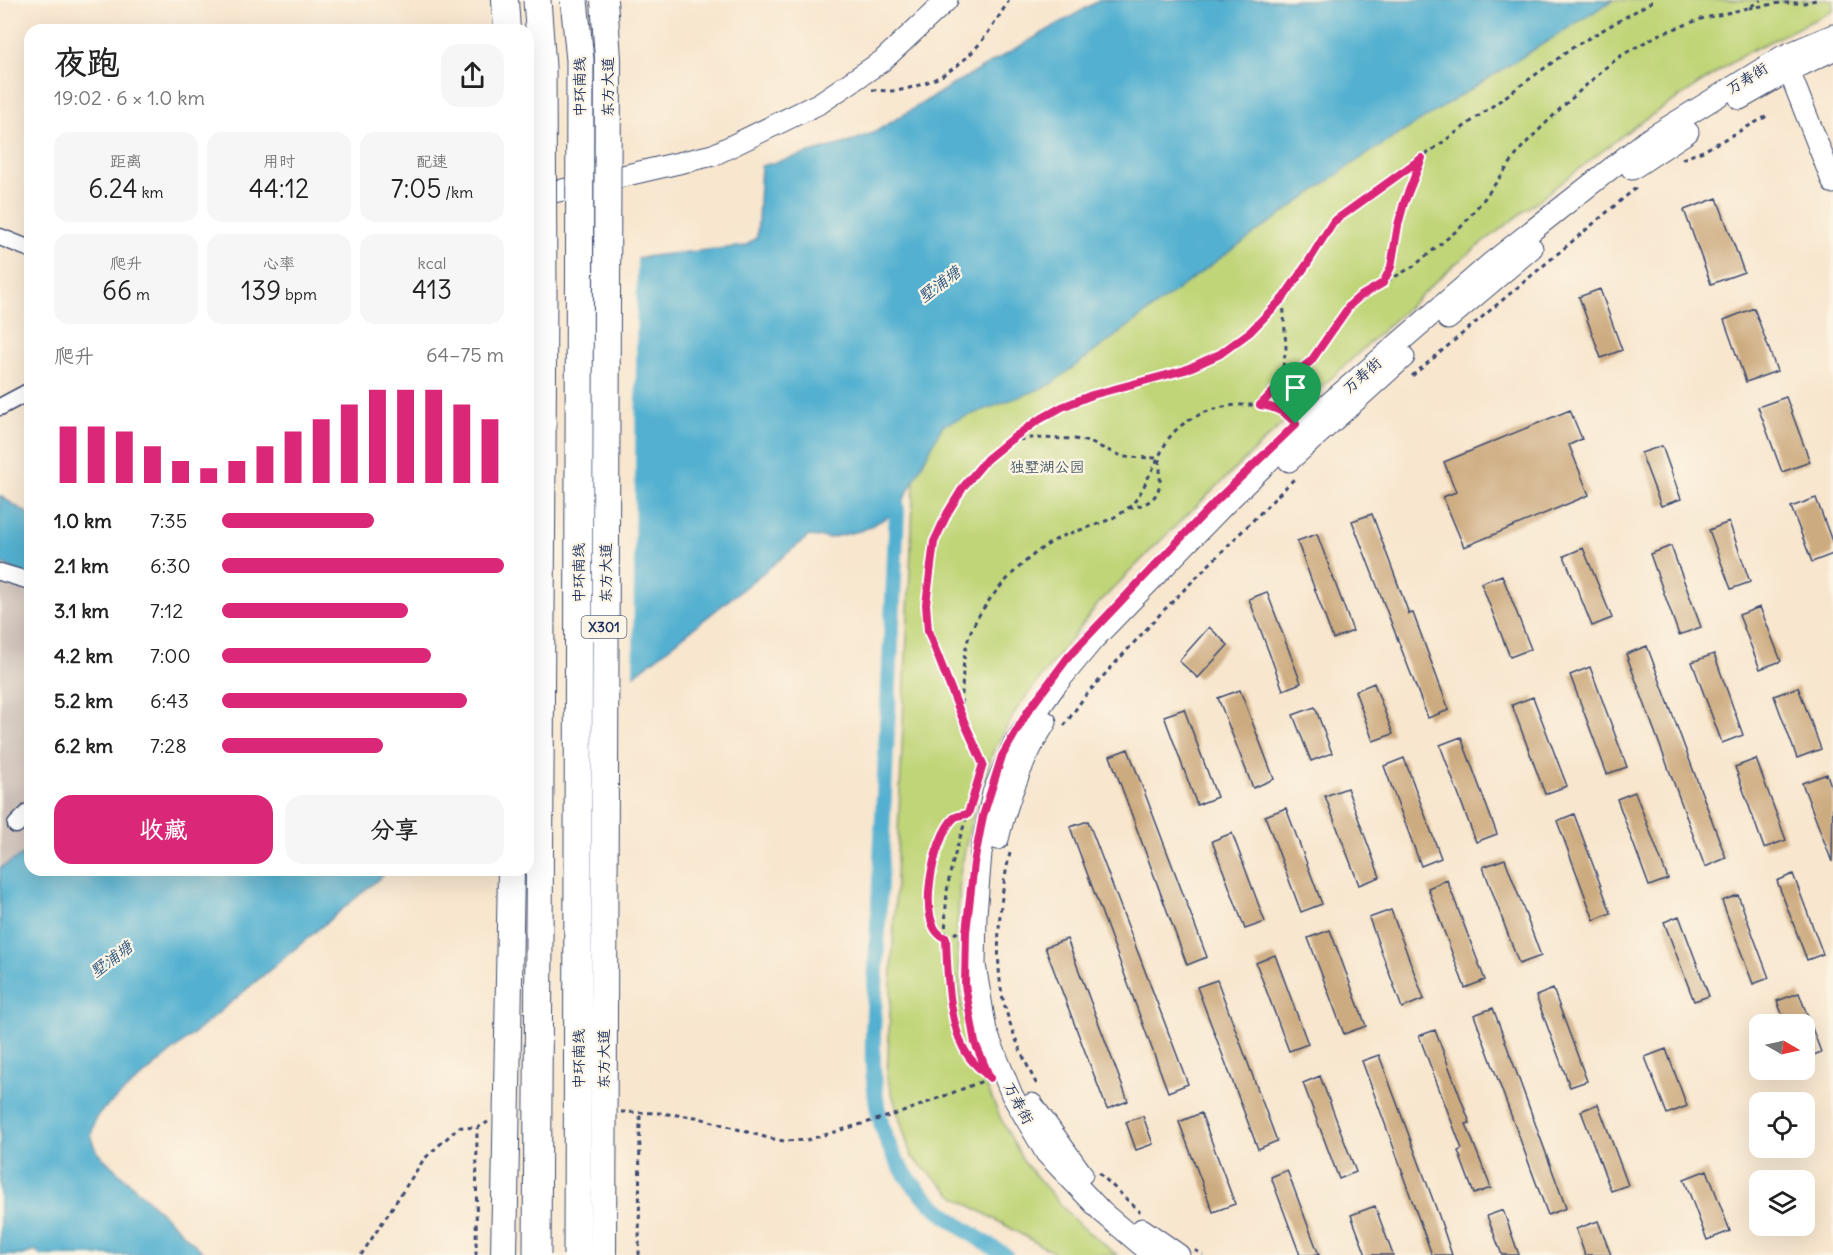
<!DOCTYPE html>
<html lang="zh">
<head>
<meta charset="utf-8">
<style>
  :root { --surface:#fff; --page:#f6f6f6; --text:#222; --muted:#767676; --accent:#db2777 }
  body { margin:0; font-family:Delius,"LXGW WenKai TC",sans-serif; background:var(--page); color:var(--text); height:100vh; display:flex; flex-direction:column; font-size:22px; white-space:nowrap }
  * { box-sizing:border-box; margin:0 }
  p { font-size:20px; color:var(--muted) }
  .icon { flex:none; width:33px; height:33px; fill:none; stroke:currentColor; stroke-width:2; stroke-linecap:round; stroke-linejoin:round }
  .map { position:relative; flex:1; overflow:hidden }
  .details { position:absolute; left:24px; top:24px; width:510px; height:852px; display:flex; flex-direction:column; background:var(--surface); border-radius:18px; box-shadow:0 6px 24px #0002 }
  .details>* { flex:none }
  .needle { width:39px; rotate:99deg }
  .tools { position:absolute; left:1749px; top:1014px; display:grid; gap:12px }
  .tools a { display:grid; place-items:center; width:66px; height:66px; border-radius:12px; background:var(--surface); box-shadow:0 6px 24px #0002; font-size:30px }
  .pin { position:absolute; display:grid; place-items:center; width:51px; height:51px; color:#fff; margin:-62px -26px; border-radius:50% 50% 50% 0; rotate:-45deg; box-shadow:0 0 6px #0007 }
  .pin .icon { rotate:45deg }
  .round { display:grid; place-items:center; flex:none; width:63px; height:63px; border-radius:18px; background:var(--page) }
  .summary { display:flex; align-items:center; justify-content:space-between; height:102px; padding:0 30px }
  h1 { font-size:33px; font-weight:600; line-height:45px }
  .metrics { display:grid; grid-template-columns:repeat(3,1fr); gap:9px; height:102px; padding:6px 30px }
  .metrics div { display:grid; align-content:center; border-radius:15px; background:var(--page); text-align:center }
  .metrics b { font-size:26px; font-weight:600 }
  .metrics small { font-size:16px; font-weight:400 }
  .metrics p { font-size:16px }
  .chart { height:168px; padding:12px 30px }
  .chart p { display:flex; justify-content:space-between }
  .chart svg { width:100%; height:108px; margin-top:6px; stroke:var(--accent); stroke-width:6 }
  .button { display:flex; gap:12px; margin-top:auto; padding:12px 30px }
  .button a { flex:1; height:69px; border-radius:18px; background:var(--accent); color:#fff; font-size:24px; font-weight:600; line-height:69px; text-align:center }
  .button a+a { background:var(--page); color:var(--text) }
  ul { padding:0 30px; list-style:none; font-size:20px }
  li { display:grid; grid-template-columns:96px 72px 1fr; align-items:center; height:45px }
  li i { height:15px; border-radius:8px; background:var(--accent) }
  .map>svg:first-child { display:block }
  .industrial { fill:#cec1ba }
  .green { fill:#c0d578; stroke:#6e826b; stroke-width:1.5 }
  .water { fill:#52b0d0; stroke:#367097; stroke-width:1.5 }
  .pier { fill:#f8e6ce }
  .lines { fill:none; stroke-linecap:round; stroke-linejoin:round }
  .canal { stroke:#52b0d0; stroke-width:16 }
  .building { fill:#cdab80 }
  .minor-casing { stroke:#3c4a6f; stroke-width:19 }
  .tertiary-casing { stroke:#3c4a6f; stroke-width:23 }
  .primary-casing { stroke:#3c4a6f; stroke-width:28 }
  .path { stroke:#3c4a6f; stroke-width:3; stroke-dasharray:4.5 4.5; stroke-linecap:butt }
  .minor { stroke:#fff; stroke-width:16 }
  .tertiary { stroke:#fff; stroke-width:21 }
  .primary { stroke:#fff; stroke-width:26 }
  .primary-bridge-casing { stroke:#3c4a6f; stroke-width:28; stroke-linecap:butt }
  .trunk-bridge-casing { stroke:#3c4a6f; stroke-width:29; stroke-linecap:butt }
  .primary-bridge { stroke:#fff; stroke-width:26 }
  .trunk-bridge { stroke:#fff; stroke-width:27 }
  .route-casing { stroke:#fff; stroke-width:12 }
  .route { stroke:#db2777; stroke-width:8 }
  .labels { text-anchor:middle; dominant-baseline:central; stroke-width:4.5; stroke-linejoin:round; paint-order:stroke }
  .shield { fill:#fcf5e5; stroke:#5e6a86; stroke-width:1.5 }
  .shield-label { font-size:14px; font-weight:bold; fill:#1b2f5e }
  .street-label { font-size:15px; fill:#1b2f5e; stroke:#fcf5e5 }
  .park-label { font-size:15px; fill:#445864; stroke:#fcf5e5 }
  .water-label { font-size:16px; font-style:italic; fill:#2c5680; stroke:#fcf5e5 }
</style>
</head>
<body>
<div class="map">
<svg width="1833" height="1255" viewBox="0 0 1833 1255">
  <rect width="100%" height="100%" fill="#fcf5e5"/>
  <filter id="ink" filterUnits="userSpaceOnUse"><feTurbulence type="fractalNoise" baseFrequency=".0167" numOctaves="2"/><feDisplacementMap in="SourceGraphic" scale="12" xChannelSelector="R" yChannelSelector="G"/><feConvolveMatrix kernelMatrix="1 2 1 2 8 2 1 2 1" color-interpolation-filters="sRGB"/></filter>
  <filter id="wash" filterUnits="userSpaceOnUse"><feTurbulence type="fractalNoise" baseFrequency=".008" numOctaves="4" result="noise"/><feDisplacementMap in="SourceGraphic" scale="24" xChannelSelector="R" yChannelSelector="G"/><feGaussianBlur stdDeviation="1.35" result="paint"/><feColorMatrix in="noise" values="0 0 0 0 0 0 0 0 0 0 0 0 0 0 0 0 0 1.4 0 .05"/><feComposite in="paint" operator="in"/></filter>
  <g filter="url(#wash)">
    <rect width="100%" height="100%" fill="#f8e6ce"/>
    <path class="industrial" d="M6,565L30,577V851L0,868V574Z"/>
    <path class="green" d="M1522,0H1833V11L1748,52L1635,126L1455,264L1303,404L1160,541L1098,604L1018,707L993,752L978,795L968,836L960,873L957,939L961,999L968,1033L979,1069L1000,1117L1024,1162L1076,1222L1117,1255H1058L955,1197L911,1156L887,1077L914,482L906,434Z"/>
    <path class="water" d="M1100,0H1613L1358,160L1219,259L1048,386L943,425L897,512L863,530L829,538L809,536L627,681L586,325L607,264L651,256L745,246L757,237L761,166L850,142L875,132L954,84Z
      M0,496L30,515V577L0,562Z
      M30,851V870H389L100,1112L95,1119L91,1136L93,1144L100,1155L206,1255H41L36,1251L22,1255H0V868Z"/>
    <path class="pier" d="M637,255L633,679L528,762V321L584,322L605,262Z"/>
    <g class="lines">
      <path class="canal" d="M894,490L897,512L873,1033C873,1048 872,1064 874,1079C880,1173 930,1209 1005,1255"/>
    </g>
    <g id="blocks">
      <path class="building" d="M1717,198L1744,272L1711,284L1684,210Z
        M1600,289L1622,350L1601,358L1579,297Z
        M1754,308L1777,371L1746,382L1724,320Z
        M1786,397L1810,462L1782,472L1758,407Z
        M1570,410L1582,439L1569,445L1589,495L1464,547L1443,497L1456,492L1444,462Z
        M1662,446L1681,499L1661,506L1641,453Z
        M1816,498L1833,544V554L1812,562L1791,507Z
        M1372,514L1409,614L1413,613L1449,710L1428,718L1352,521Z
        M1729,522L1750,582L1731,589L1709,530Z
        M1317,534L1353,631L1333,639L1297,541Z
        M1671,546L1701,627L1679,635L1650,554Z
        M1583,548L1612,618L1592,626L1564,556Z
        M1502,575L1531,649L1510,657L1481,583Z
        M1267,592L1301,683L1283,690L1249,599Z
        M1760,607L1781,661L1760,669L1739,615Z
        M1209,627L1228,645L1198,678L1179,661Z
        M1647,646L1726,858L1705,867L1626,654Z
        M1714,654L1743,735L1722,743L1692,662Z
        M1590,667L1627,767L1607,774L1570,675Z
        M1374,683L1393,734L1373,741L1355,691Z
        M1798,687L1821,749L1797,758L1774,696Z
        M1240,690L1274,779L1253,788L1218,698Z
        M1533,697L1567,786L1545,794L1512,705Z
        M1315,707L1332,753L1311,761L1293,715Z
        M1184,709L1217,797L1197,805L1164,716Z
        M1461,737L1497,834L1476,842L1440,745Z
        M1128,749L1207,957L1187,965L1110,756Z
        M1404,758L1441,858L1421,866L1384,766Z
        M1756,759L1786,840L1764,848L1735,767Z
        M1827,774L1833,792L1832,862L1802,783Z
        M1347,788L1380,877L1359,885L1325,796Z
        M1635,792L1668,879L1649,886L1617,799Z
        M1286,808L1322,904L1301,912L1265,816Z
        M1574,814L1611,913L1594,920L1557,821Z
        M1088,821L1188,1084L1168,1092L1070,827Z
        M1232,833L1265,922L1245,929L1212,841Z
        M1505,859L1541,956L1519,964L1483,867Z
        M1793,874L1823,954L1807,960L1777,881Z
        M1447,880L1485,980L1465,988L1428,888Z
        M1738,895L1769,978L1753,984L1722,901Z
        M1391,910L1424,999L1402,1008L1369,918Z
        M1679,916L1709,996L1694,1001L1664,922Z
        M1330,930L1366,1026L1344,1034L1308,938Z
        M1067,939L1128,1101L1107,1109L1045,947Z
        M1275,955L1308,1044L1289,1051L1256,963Z
        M1217,980L1277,1141L1258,1149L1197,987Z
        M1553,989L1587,1081L1570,1087L1536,996Z
        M1799,993L1821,1052L1804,1059V1024H1786L1777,1001Z
        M1493,1008L1566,1208L1548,1215L1474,1015Z
        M1435,1030L1470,1123L1466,1124L1491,1188L1474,1194L1458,1151L1462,1149L1419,1036Z
        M1666,1049L1687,1106L1667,1114L1645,1057Z
        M1379,1055L1439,1216L1452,1255H1432L1402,1173H1403L1362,1061Z
        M1320,1076L1356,1172L1339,1179L1303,1083Z
        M1598,1104L1628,1185L1611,1191L1581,1111Z
        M1201,1113L1235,1204L1213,1212L1179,1122Z
        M1143,1116L1153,1144L1136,1150L1126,1122Z
        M1287,1170L1319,1255H1300L1271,1177Z
        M1707,1170L1730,1231L1707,1240L1684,1179Z
        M1375,1206L1393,1255H1366L1351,1215Z
        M1503,1210L1519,1255H1502L1487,1216Z
        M1598,1221L1611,1255H1585L1576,1229Z"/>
    </g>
  </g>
  <g filter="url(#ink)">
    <use href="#blocks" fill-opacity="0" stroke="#3c4a6f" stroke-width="1.5"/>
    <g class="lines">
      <g class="minor-casing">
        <path id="minor" d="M0,237L30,249
          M0,407L30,391
          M0,572L30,581
          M16,825L30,811"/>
      </g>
      <g class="tertiary-casing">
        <path id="tertiary" d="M1784,58L1833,183
          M1740,99L1789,71L1833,50
          M1632,169L1688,132
          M528,198L713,155L820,103L882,61L947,0
          M1448,319L1532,248
          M1289,461L1404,357
          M998,839C1008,797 1022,759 1046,722
          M1032,1104L1082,1174
          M1142,1229L1179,1255
          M1153,1255L1102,1212L1046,1153L1012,1095L986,1031L975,965L976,914L981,853L993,793L1014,744L1055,686L1093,640L1227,502L1319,412L1491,263L1647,140L1783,56L1833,35"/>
      </g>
      <g class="primary-casing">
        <path id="primary" d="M505,0L507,30"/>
      </g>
      <path class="path" d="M1749,8L1781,3H1804L1816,0
        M872,90C881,90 892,92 901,90C958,78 981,47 1009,0
        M1682,159L1703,151L1769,115
        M1384,281C1393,262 1393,242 1398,222C1404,200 1413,180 1421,159
        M1412,376L1637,187
        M1280,385L1286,348L1283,298
        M1260,405L1280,385L1311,361L1342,316L1359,297L1414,266L1461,227L1484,199L1523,146L1559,110L1605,68L1622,55L1658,35L1701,19L1748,8L1761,0
        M1011,441L1031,438L1075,439L1089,442L1124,457L1159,458C1162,486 1162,503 1129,508
        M961,713C963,687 961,655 971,631C985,597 1028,553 1061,537C1084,527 1109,524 1128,508C1137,501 1143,488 1148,478C1155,466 1160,453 1167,441C1183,416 1219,404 1247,405C1263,405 1277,405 1289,417
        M1064,726L1085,696L1163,611L1294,479
        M980,773L983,764C969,734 956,703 944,672C939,659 931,644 928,630C925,615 926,600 928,585C929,570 930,553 935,540C956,481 1007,431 1064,406C1114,384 1171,382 1219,355C1271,326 1303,271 1333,222L1575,46L1655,0
        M972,800C963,830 951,860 947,892C943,930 946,1024 967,1055C971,1061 978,1066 983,1071
        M1010,853C999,899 992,969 1007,1014C1015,1040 1026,1064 1038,1087
        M958,932L946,938C914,927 934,833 956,817C960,814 964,814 970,815
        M621,1112L660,1113L696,1117L768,1138L784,1141L807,1140L903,1112L988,1079
        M1099,1173L1140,1212
        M1195,1250L1203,1255
        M361,1255L424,1159L459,1127L477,1128L488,1122
        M476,1255L477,1128
        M639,1255L640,1112"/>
      <use href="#minor" class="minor"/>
      <use href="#tertiary" class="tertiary"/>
      <use href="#primary" class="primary"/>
      <g class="primary-bridge-casing">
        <path id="primary-bridge" d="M504,1255L511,870
          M603,1255L608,59L604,0"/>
      </g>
      <g class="trunk-bridge-casing">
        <path id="trunk-bridge" d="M537,0L542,67L543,294L537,1255
          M574,0L580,60L577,1255"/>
      </g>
      <use href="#primary-bridge" class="primary-bridge"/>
      <use href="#trunk-bridge" class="trunk-bridge"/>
    </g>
  </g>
  <g class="lines" filter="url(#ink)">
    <g class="route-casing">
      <path id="route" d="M1422,158L1404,203L1398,225L1391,267L1383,283L1359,297L1350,305L1311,361L1280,385L1260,405C1276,407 1285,412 1296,424L1216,501L1069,656L1028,711L1002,756L983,816L974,863L966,932L965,985L975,1043L990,1078C983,1071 972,1063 967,1054C949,1027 947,970 946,938C913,928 934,836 954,818C958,815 963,815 968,814L983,764L962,717L928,631L926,604L934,542L948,512L964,486L987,459L1009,441L1037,421L1062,407L1092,395L1185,370L1220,354L1250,332L1283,298L1307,264L1333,222Z"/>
    </g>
    <use href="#route" class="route"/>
  </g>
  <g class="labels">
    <rect class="shield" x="581.5" y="616" width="45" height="22" rx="4.5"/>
    <g class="shield-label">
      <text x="604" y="627">X301</text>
    </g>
    <g class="street-label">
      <text transform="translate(1747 78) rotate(-32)">万寿街</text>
      <text transform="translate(579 87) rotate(-90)">中环南线</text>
      <text transform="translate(607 87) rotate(-90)">东方大道</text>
      <text transform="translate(1362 375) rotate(-41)">万寿街</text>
      <text transform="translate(578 573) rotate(-90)">中环南线</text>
      <text transform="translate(605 573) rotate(-90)">东方大道</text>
      <text transform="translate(578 1059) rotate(-90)">中环南线</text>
      <text transform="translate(603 1059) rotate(-90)">东方大道</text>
      <text transform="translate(1019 1103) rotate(62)">万寿街</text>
    </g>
    <g class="park-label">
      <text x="1047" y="466">独墅湖公园</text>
    </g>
    <g class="water-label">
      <text transform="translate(939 284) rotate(-37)">墅浦塘</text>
      <text transform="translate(111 959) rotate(-37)">墅浦塘</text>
    </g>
  </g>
</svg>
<div class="tools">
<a><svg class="needle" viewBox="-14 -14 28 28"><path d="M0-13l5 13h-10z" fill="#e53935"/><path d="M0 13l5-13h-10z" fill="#767676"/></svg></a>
<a><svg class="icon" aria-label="locate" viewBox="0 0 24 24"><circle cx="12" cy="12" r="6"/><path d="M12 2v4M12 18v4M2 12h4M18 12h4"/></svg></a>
<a><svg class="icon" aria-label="layers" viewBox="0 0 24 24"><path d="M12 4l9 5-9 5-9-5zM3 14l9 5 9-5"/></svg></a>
</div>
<div class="pin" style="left:1296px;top:424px;background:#1e9e55"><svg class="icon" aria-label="arrive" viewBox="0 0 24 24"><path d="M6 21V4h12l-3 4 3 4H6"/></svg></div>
<section class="details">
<div class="summary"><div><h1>夜跑</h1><p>19:02 · 6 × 1.0 km</p></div><a class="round"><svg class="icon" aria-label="share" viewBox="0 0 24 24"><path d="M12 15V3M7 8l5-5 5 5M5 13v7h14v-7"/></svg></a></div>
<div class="metrics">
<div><p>距离</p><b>6.24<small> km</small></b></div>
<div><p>用时</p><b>44:12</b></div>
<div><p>配速</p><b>7:05<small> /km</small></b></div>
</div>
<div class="metrics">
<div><p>爬升</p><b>66<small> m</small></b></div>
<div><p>心率</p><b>139<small> bpm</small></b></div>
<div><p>kcal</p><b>413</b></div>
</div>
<div class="chart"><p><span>爬升</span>64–75 m</p>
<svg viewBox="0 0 160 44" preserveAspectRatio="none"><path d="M5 44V21M15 44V21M25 44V23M35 44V29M45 44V35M55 44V38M65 44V35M75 44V29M85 44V23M95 44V18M105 44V12M115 44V6M125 44V6M135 44V6M145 44V12M155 44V18"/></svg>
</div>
<ul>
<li><b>1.0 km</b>7:35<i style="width:54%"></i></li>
<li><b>2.1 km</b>6:30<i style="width:100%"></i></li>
<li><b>3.1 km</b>7:12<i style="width:66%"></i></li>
<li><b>4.2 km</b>7:00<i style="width:74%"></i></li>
<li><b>5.2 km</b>6:43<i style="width:87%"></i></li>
<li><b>6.2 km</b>7:28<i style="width:57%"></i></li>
</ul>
<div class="button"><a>收藏</a><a>分享</a></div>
</section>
</div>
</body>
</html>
